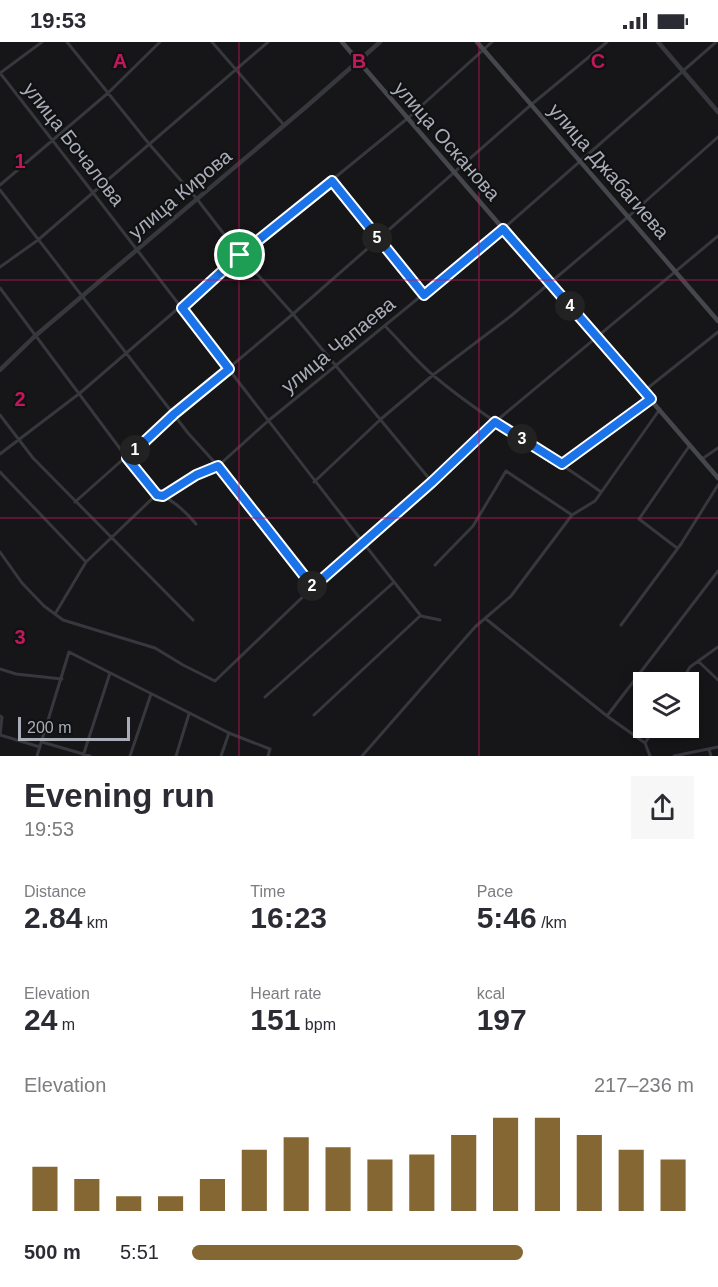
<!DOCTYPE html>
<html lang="en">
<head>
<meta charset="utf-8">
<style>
  :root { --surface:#fff; --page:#f7f7f7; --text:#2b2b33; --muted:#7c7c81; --accent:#856733 }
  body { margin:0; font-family:Helvetica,sans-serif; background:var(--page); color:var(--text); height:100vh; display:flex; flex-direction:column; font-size:22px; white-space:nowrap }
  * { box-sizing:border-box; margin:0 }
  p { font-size:20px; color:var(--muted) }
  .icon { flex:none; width:33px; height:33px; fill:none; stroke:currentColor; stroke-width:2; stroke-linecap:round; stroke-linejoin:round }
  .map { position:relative; height:714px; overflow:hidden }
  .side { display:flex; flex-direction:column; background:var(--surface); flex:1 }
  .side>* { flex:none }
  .tools { position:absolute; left:633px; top:630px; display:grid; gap:12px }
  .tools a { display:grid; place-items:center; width:66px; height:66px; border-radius:0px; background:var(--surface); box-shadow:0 3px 15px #0003; font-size:30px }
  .scale { position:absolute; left:18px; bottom:15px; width:112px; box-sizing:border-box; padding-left:6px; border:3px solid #a8adb8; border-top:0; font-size:16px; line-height:21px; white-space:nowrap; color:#a8adb8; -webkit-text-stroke:4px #111113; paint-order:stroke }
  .pin { position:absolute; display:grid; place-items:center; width:51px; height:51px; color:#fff; margin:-26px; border:3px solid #fff; border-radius:50%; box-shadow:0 2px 6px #0007 }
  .km { position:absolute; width:30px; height:30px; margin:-15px; border-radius:50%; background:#222; color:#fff; font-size:16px; line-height:30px; text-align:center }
  .round { display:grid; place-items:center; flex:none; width:63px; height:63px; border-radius:0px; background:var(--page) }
  .summary { display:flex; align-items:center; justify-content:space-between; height:102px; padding:0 24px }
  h1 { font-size:33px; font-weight:800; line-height:45px }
  .metrics { display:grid; grid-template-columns:repeat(3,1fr); gap:9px; height:102px; padding:6px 24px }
  .metrics div { display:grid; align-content:center }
  .metrics b { font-size:30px; font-weight:800 }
  .metrics small { font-size:16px; font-weight:400 }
  .metrics p { font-size:16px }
  .chart { height:168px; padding:12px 24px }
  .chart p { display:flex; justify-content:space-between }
  .chart svg { width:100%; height:108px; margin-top:6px; stroke:var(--accent); stroke-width:6 }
  ul { padding:0 24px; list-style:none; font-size:20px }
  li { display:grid; grid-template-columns:96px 72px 1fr; align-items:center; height:45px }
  li i { height:15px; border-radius:8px; background:var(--accent) }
  .status { display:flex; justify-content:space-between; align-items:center; height:42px; padding:0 30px; background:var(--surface); direction:ltr }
  .status svg { height:16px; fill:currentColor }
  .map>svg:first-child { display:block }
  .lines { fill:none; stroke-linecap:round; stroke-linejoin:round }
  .minor { stroke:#37383d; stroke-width:3 }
  .tertiary { stroke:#37383d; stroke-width:4.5 }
  .secondary { stroke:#45474d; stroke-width:4.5 }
  .route-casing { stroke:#fff; stroke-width:12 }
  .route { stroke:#1a73e8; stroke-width:8 }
  .grid { fill:none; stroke:#c2185b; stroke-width:1.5; stroke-opacity:0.55 }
  .labels { text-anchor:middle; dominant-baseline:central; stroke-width:4.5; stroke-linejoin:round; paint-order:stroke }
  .street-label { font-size:20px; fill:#a8adb8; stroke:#111113 }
  .grid-label { font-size:20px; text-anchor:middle; font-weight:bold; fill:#c2185b; stroke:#111113; stroke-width:4.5; stroke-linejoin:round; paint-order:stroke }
</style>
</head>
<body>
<div class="status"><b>19:53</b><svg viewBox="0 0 49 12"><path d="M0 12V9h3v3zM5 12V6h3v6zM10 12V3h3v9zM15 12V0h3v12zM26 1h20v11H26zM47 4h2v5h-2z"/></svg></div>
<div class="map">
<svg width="718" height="714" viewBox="0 0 718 714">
  <rect width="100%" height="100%" fill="#161618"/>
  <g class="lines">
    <path class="minor" d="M42,0L0,31C141,211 278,394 421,574L440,578
      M67,0L150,103L197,157L240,213L293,272L432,440
      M212,0L284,83
      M332,139L424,253
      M0,143L108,51L160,0
      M0,148L188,391L218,424L313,545
      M0,225L38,198L268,0
      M0,246L127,416L157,452C173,457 186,470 196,482
      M385,284C401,300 416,319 434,334C486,378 546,410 601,450
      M644,349L718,290
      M0,373L33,416L193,578
      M0,412L80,351L240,213L408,76L492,0
      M702,417L718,406
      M562,421L651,357
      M0,430L86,520
      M314,440L381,377L433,333L512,273L629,174L718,95
      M163,454L196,433L218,424L268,379L503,187L716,0
      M75,460L174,372L293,272L532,62L607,0
      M677,506L639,477L690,403
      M0,510L22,541L44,564L63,578L155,606L183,623L215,639L313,545L432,440L495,380L718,194
      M435,523L473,484L506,429L572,473
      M55,572L86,520L157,452
      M486,577L607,674L645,701
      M621,583L681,502L718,443
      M698,619L718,638
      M0,627L16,632L62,637
      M681,640L690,625L718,605
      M265,655L393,541
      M314,673L420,574
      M0,674L2,675L0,693
      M607,674L718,529
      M0,693L40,705
      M42,700L90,714
      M645,701L655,686
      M645,701L650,714
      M709,707L711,714
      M37,714L69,610L229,691L270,707L268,714
      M83,714L110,631
      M130,714L151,652
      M176,714L189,672
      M221,714L229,691
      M362,714L475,585L511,554L572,473L595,459L660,367
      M674,714L718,705"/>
    <path class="tertiary" d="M658,0L718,70
      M0,328L35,294L307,64L380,0"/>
    <path class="secondary" d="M342,0L718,436
      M477,0L718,279"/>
  </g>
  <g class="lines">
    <g class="route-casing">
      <path id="route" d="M332,139L424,253L503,187L651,357L562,422L495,380L432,440L313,545L218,424L196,433L163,454L157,453L127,416L174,372L229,327L182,266L240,213Z"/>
    </g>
    <use href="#route" class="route"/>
  </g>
  <path class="grid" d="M239,0V714M479,0V714M0,238H718M0,476H718"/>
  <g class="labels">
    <g class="street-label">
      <text transform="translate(447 99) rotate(49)">улица Осканова</text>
      <text transform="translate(74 102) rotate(52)">улица Бочалова</text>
      <text transform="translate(609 129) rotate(49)">улица Джабагиева</text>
      <text transform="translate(180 152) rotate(-40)">улица Кирова</text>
      <text transform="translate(338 303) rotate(-39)">улица Чапаева</text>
    </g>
  </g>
  <g class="grid-label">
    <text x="120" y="26">A</text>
    <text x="359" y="26">B</text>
    <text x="598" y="26">C</text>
    <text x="20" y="126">1</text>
    <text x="20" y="364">2</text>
    <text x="20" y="602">3</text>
  </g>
</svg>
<div class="tools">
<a><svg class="icon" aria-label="layers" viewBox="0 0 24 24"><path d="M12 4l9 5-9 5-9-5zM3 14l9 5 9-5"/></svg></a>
</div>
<div class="scale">200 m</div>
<div class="pin" style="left:240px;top:213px;background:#1e9e55"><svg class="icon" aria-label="arrive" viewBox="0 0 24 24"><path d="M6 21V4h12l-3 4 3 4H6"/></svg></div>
<b class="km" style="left:135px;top:408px">1</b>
<b class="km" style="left:312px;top:544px">2</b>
<b class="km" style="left:522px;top:397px">3</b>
<b class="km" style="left:570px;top:264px">4</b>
<b class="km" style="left:377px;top:196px">5</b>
</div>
<section class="side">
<div class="summary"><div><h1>Evening run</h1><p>19:53</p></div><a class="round"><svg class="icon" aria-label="share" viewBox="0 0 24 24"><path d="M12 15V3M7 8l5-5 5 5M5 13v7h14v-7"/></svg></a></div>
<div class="metrics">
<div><p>Distance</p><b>2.84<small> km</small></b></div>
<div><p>Time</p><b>16:23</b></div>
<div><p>Pace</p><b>5:46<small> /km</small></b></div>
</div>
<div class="metrics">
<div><p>Elevation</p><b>24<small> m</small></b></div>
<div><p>Heart rate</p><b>151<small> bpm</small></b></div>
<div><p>kcal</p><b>197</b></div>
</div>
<div class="chart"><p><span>Elevation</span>217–236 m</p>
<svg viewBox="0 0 160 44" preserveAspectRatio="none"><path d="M5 44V26M15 44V31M25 44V38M35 44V38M45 44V31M55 44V19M65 44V14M75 44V18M85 44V23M95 44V21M105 44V13M115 44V6M125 44V6M135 44V13M145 44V19M155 44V23"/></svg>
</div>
<ul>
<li><b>500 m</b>5:51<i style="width:66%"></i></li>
</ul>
</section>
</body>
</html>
